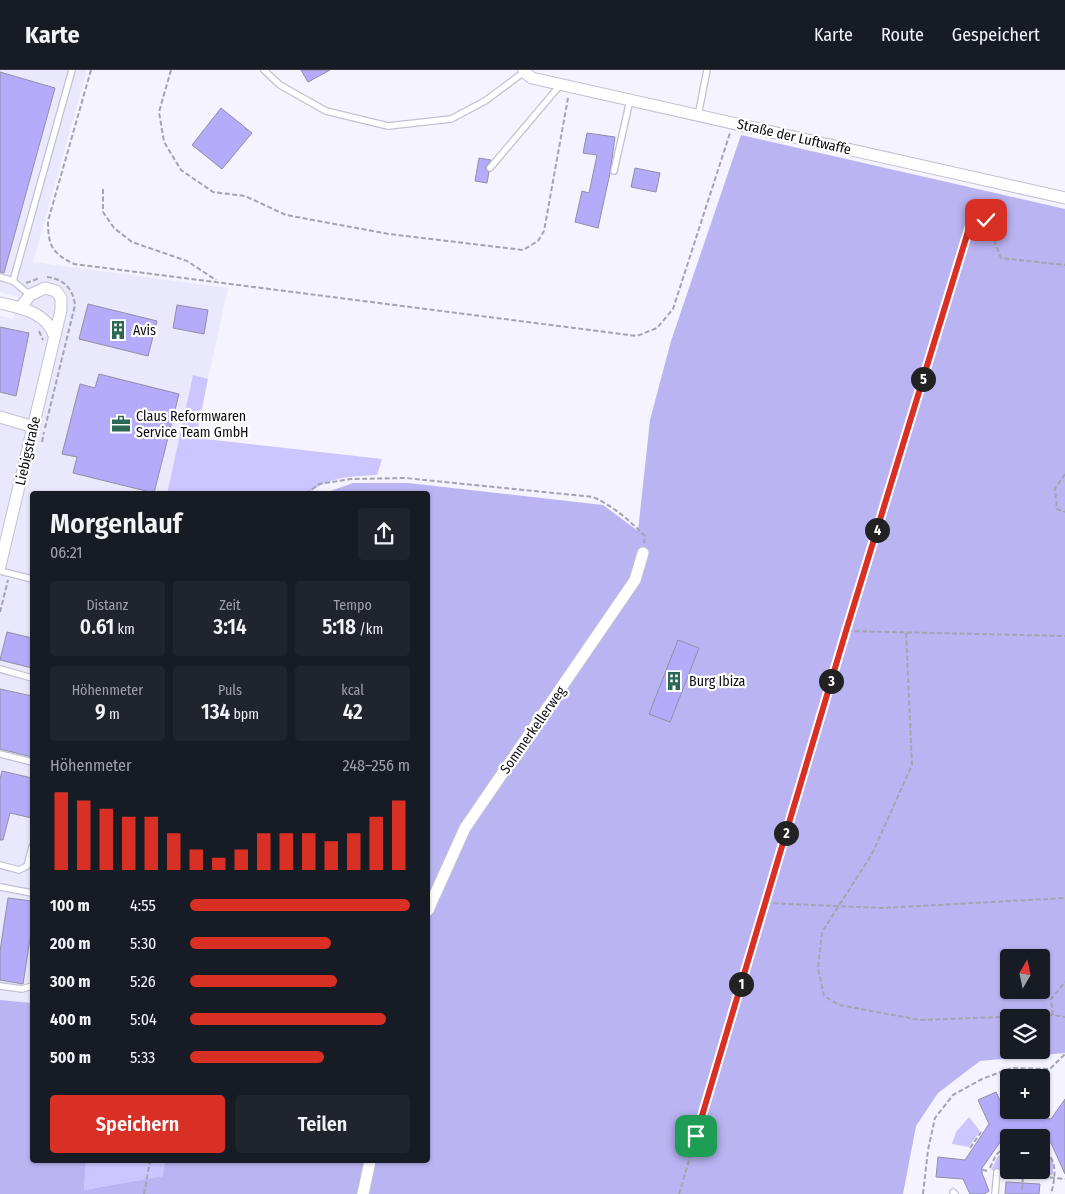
<!DOCTYPE html>
<html lang="de">
<head>
<meta charset="utf-8">
<style>
  :root { --surface:#171b24; --page:#20242c; --text:#f1f3f6; --muted:#9ea1a6; --line:#363941; --accent:#d93025 }
  body { margin:0; font-family:"Fira Sans Condensed",sans-serif; background:var(--page); color:var(--text); height:100vh; display:flex; flex-direction:column; font-size:19px; white-space:nowrap }
  * { box-sizing:border-box; margin:0 }
  p { font-size:16px; color:var(--muted) }
  .icon { flex:none; width:28px; height:28px; fill:none; stroke:currentColor; stroke-width:2; stroke-linecap:round; stroke-linejoin:round }
  .map { position:relative; flex:1; overflow:hidden }
  .panel { position:absolute; left:30px; top:421px; width:400px; height:672px; display:flex; flex-direction:column; background:var(--surface); border-radius:5px; box-shadow:0 1px 4px #0004 }
  .panel>* { flex:none }
  .needle { width:32px; rotate:9deg }
  .tools { position:absolute; left:1000px; top:879px; display:grid; gap:10px }
  .tools a { display:grid; place-items:center; width:50px; height:50px; border-radius:5px; background:var(--surface); box-shadow:0 1px 4px #0004; font-size:25px }
  .pin { position:absolute; display:grid; place-items:center; width:42px; height:42px; color:#fff; margin:-21px; border-radius:10px; box-shadow:0 2px 8px #0006 }
  .km { position:absolute; width:25px; height:25px; margin:-12px; border-radius:50%; background:#222; color:#fff; font-size:14px; line-height:25px; text-align:center }
  .round { display:grid; place-items:center; flex:none; width:52px; height:52px; border-radius:5px; background:var(--page) }
  .overview { display:flex; align-items:center; justify-content:space-between; height:85px; padding:0 20px }
  h1 { font-size:28px; font-weight:600; line-height:38px }
  .stats { display:grid; grid-template-columns:repeat(3,1fr); gap:8px; height:85px; padding:5px 20px }
  .stats div { display:grid; align-content:center; border-radius:5px; background:var(--page); text-align:center }
  .stats b { font-size:21px; font-weight:600 }
  .stats small { font-size:14px; font-weight:400 }
  .stats p { font-size:14px }
  .chart { height:140px; padding:10px 20px }
  .chart p { display:flex; justify-content:space-between }
  .chart svg { width:100%; height:90px; margin-top:5px; stroke:var(--accent); stroke-width:6 }
  .button { display:flex; gap:10px; margin-top:auto; padding:10px 20px }
  .button a { flex:1; height:58px; border-radius:5px; background:var(--accent); color:#fff; font-size:20px; font-weight:600; line-height:58px; text-align:center }
  .button a+a { background:var(--page); color:var(--text) }
  ul { padding:0 20px; list-style:none; font-size:16px }
  li { display:grid; grid-template-columns:80px 60px 1fr; align-items:center; height:38px }
  li i { height:12px; border-radius:6px; background:var(--accent) }
  header { display:flex; align-items:center; gap:30px; box-sizing:border-box; height:70px; padding:0 25px; background:var(--surface); border-bottom:1px solid var(--line) }
  header strong { font-size:24px }
  nav { display:flex; gap:28px; margin-inline-start:auto; font-size:18px }
  .map>svg:first-child { display:block }
  .built { fill:#e9e8fd }
  .green { fill:#cbc6ff }
  .forest { fill:#bab4f3; fill-rule:evenodd }
  .building { fill:#b4abfa; stroke:#9190a1 }
  .lines { fill:none; stroke-linecap:round; stroke-linejoin:round }
  .lane-casing { stroke:#c2c1d3; stroke-width:8 }
  .street-casing { stroke:#c2c1d3; stroke-width:13 }
  .path { stroke:#a5a4ae; stroke-width:2; stroke-dasharray:5 2.5; stroke-linecap:butt }
  .lane { stroke:#fff; stroke-width:5.5 }
  .street { stroke:#fff; stroke-width:11 }
  .route-casing { stroke:#fff; stroke-width:10 }
  .route { stroke:#d93025; stroke-width:6 }
  .labels { text-anchor:middle; dominant-baseline:central; stroke-width:4.5; stroke-linejoin:round; paint-order:stroke }
  .street-label { font-size:14px; fill:#0c0b11; stroke:#fff }
  .poi-label { font-size:14px; fill:#0c0b11; stroke:#fff; text-anchor:start }
</style>
</head>
<body>
<header>
<strong>Karte</strong>
<nav><a>Karte</a><a>Route</a><a>Gespeichert</a></nav>
</header>
<div class="map">
<svg width="1065" height="1124" viewBox="0 0 1065 1124">
  <rect width="100%" height="100%" fill="#f4f3ff"/>
  <path class="built" d="M0,0H87L33,192L228,218L208,309L193,305L167,424H32V933L0,930V246L13,249L18,227L0,222Z"/>
  <path class="green" d="M193,305L208,309L196,368L382,389L377,405C353,406 327,407 308,424H167Z
    M969,1047L980,1061L969,1077L952,1074L956,1062Z
    M1044,1079L1053,1091V1105L1030,1104L1029,1100H1041V1083Z
    M1009,1083V1100H1017L1015,1102L991,1100L998,1086Z
    M86,1091H165L164,1106L84,1120Z"/>
  <path class="forest" d="M741,65L1065,139V983L980,991L938,1023L916,1056L903,1124H0V930L32,933V1091H86L84,1120L163,1106L165,1091H428V424H322L353,413H408L603,435L638,461L650,350L671,271ZM1009,888H1041V920H1009ZM1009,948H1041V980H1009Z"/>
  <path class="building" d="M301,0H330L308,12Z
    M0,2L55,18L4,203L0,202Z
    M221,38L252,63L222,99L192,75Z
    M587,63L615,67L610,103L598,158L575,152L582,121L589,123L597,85L583,83Z
    M479,88L491,90L485,98L489,102L487,113L475,111Z
    M635,98L660,103L656,122L631,117Z
    M88,234L157,251L148,286L79,269Z
    M177,235L208,240L204,264L173,258Z
    M0,257L29,263L16,326L0,322Z
    M99,304L179,324L154,423L73,403L77,387L62,384L80,314L95,318Z
    M7,562L32,568V598L0,590Z
    M678,570L699,578L670,652L649,644Z
    M0,619L32,626V687L0,679Z
    M2,701L32,708V748L10,743L3,770H0V709Z
    M8,828L32,831V856L23,914L0,910V881Z
    M996,1022L1007,1045L1051,1049L1065,1029V1104L1051,1073L1048,1071L1041,1068L1009,1065L1003,1068L982,1098V1103L989,1121L984,1124H970L963,1109L936,1107L938,1087L965,1090L989,1054L978,1030Z
    M1006,1112L1040,1114L1039,1124H1005Z"/>
  <g class="lines">
    <g class="lane-casing">
      <path id="lane" d="M264,0L280,15L326,41L388,56L451,49L485,31L524,2
        M698,46L707,0
        M490,98L561,14
        M614,101L630,30
        M0,207L13,211
        M30,225L13,211L72,0
        M0,501L32,509
        M0,599L32,608
        M0,684L32,692
        M0,795L19,800L27,796L32,777
        M0,817L32,823
        M0,916L22,919L32,916
        M953,1122L955,1124
        M995,1124L997,1102"/>
    </g>
    <g class="street-casing">
      <path id="street" d="M524,2L532,8L1065,128
        M0,233C21,238 46,242 54,265
        M0,347L34,357
        M0,496L61,240V228L56,221L45,218L30,225L20,238
        M428,840L465,758L635,510L643,483
        M363,1124L370,1091"/>
    </g>
    <path class="path" d="M91,0L48,151C48,176 52,183 74,194L637,266L657,258L673,239L730,63
      M171,0L159,42L164,72L181,100L213,122L245,126L286,145L389,164L523,180L538,171L544,161L568,28
      M103,119V142L114,158L132,172L187,191L216,210
      M26,213L40,208
      M39,261L43,270
      M45,358L75,235C73,218 63,209 47,207
      M42,372L44,362
      M1065,404L1055,419L1057,439L1065,442
      M306,424L319,414L351,409L406,408L593,427C613,436 629,450 645,466L644,473
      M0,542L8,510
      M847,561L1065,566
      M906,563L912,695L872,784L822,862L818,898L824,926L839,935L920,950L1053,945L1065,947
      M766,833L882,838L1065,828
      M1053,945L1051,929L1065,912
      M1019,1045L1039,1047
      M1041,1076C1058,1090 1056,1105 1051,1124
      M970,1078L981,1062
      M1041,1080L1048,1071
      M990,1098L996,1085L1009,1073L1006,1067
      M982,1100L989,1101
      M1021,1100L1023,1104L1022,1122
      M1005,1103L1065,1109
      M144,1124L150,1091
      M679,1124L846,561L970,155L986,150L1001,188L1065,195
      M923,1124L928,1080L935,1048L953,1025L982,1009L1011,998L1050,999L1065,984"/>
    <use href="#lane" class="lane"/>
    <use href="#street" class="street"/>
  </g>
  <g class="lines">
    <g class="route-casing">
      <path id="route" d="M696,1066L846,561L970,155L986,150"/>
    </g>
    <use href="#route" class="route"/>
  </g>
  <defs>
    <g id="building-bare" transform="scale(1.5)"><path d="M-4-6H4V6H1V3H-1V6H-4ZM-2.5-4.3h1.7v1.8h-1.7ZM.8-4.3h1.7v1.8H.8ZM-2.5-1h1.7V.8h-1.7ZM.8-1h1.7V.8H.8Z" fill="#2c6853" stroke="#fff" stroke-width="2.5" paint-order="stroke"/></g>
    <g id="office-bare" transform="scale(1.5)"><path d="M-6-3h4V-5.5h4V-3h4V5H-6ZM-1-4.5V-3h2v-1.5ZM-6 0V1H6V0Z" fill="#2c6853" stroke="#fff" stroke-width="2.5" paint-order="stroke"/></g>
  </defs>
  <g fill-rule="evenodd">
    <use href="#building-bare" x="118" y="260"/>
    <use href="#office-bare" x="121" y="354"/>
    <use href="#building-bare" x="674" y="611"/>
  </g>
  <g class="labels">
    <g class="street-label">
      <text transform="translate(794 67) rotate(13)">Straße der Luftwaffe</text>
      <text transform="translate(28 381) rotate(-77)">Liebigstraße</text>
      <text transform="translate(533 660) rotate(-55)">Sommerkellerweg</text>
    </g>
    <g class="poi-label">
      <text x="133" y="260">Avis</text>
      <text x="136" y="346">Claus Reformwaren<tspan x="136" dy="16">Service Team GmbH</tspan></text>
      <text x="689" y="611">Burg Ibiza</text>
    </g>
  </g>
</svg>
<div class="tools">
<a><svg class="needle" viewBox="-14 -14 28 28"><path d="M0-13l5 13h-10z" fill="#e53935"/><path d="M0 13l5-13h-10z" fill="#9ea1a6"/></svg></a>
<a><svg class="icon" aria-label="layers" viewBox="0 0 24 24"><path d="M12 4l9 5-9 5-9-5zM3 14l9 5 9-5"/></svg></a>
<a>+</a>
<a>−</a>
</div>
<div class="pin" style="left:696px;top:1066px;background:#1e9e55"><svg class="icon" aria-label="arrive" viewBox="0 0 24 24"><path d="M6 21V4h12l-3 4 3 4H6"/></svg></div>
<div class="pin" style="left:986px;top:150px;background:#d93025"><svg class="icon" aria-label="check" viewBox="0 0 24 24"><path d="M5 12l5 5 9-10"/></svg></div>
<b class="km" style="left:741px;top:914px">1</b>
<b class="km" style="left:786px;top:763px">2</b>
<b class="km" style="left:831px;top:611px">3</b>
<b class="km" style="left:877px;top:460px">4</b>
<b class="km" style="left:923px;top:309px">5</b>
<section class="panel">
<div class="overview"><div><h1>Morgenlauf</h1><p>06:21</p></div><a class="round"><svg class="icon" aria-label="share" viewBox="0 0 24 24"><path d="M12 15V3M7 8l5-5 5 5M5 13v7h14v-7"/></svg></a></div>
<div class="stats">
<div><p>Distanz</p><b>0.61<small> km</small></b></div>
<div><p>Zeit</p><b>3:14</b></div>
<div><p>Tempo</p><b>5:18<small> /km</small></b></div>
</div>
<div class="stats">
<div><p>Höhenmeter</p><b>9<small> m</small></b></div>
<div><p>Puls</p><b>134<small> bpm</small></b></div>
<div><p>kcal</p><b>42</b></div>
</div>
<div class="chart"><p><span>Höhenmeter</span>248–256 m</p>
<svg viewBox="0 0 160 44" preserveAspectRatio="none"><path d="M5 44V6M15 44V10M25 44V14M35 44V18M45 44V18M55 44V26M65 44V34M75 44V38M85 44V34M95 44V26M105 44V26M115 44V26M125 44V30M135 44V26M145 44V18M155 44V10"/></svg>
</div>
<ul>
<li><b>100 m</b>4:55<i style="width:100%"></i></li>
<li><b>200 m</b>5:30<i style="width:64%"></i></li>
<li><b>300 m</b>5:26<i style="width:67%"></i></li>
<li><b>400 m</b>5:04<i style="width:89%"></i></li>
<li><b>500 m</b>5:33<i style="width:61%"></i></li>
</ul>
<div class="button"><a>Speichern</a><a>Teilen</a></div>
</section>
</div>
</body>
</html>
